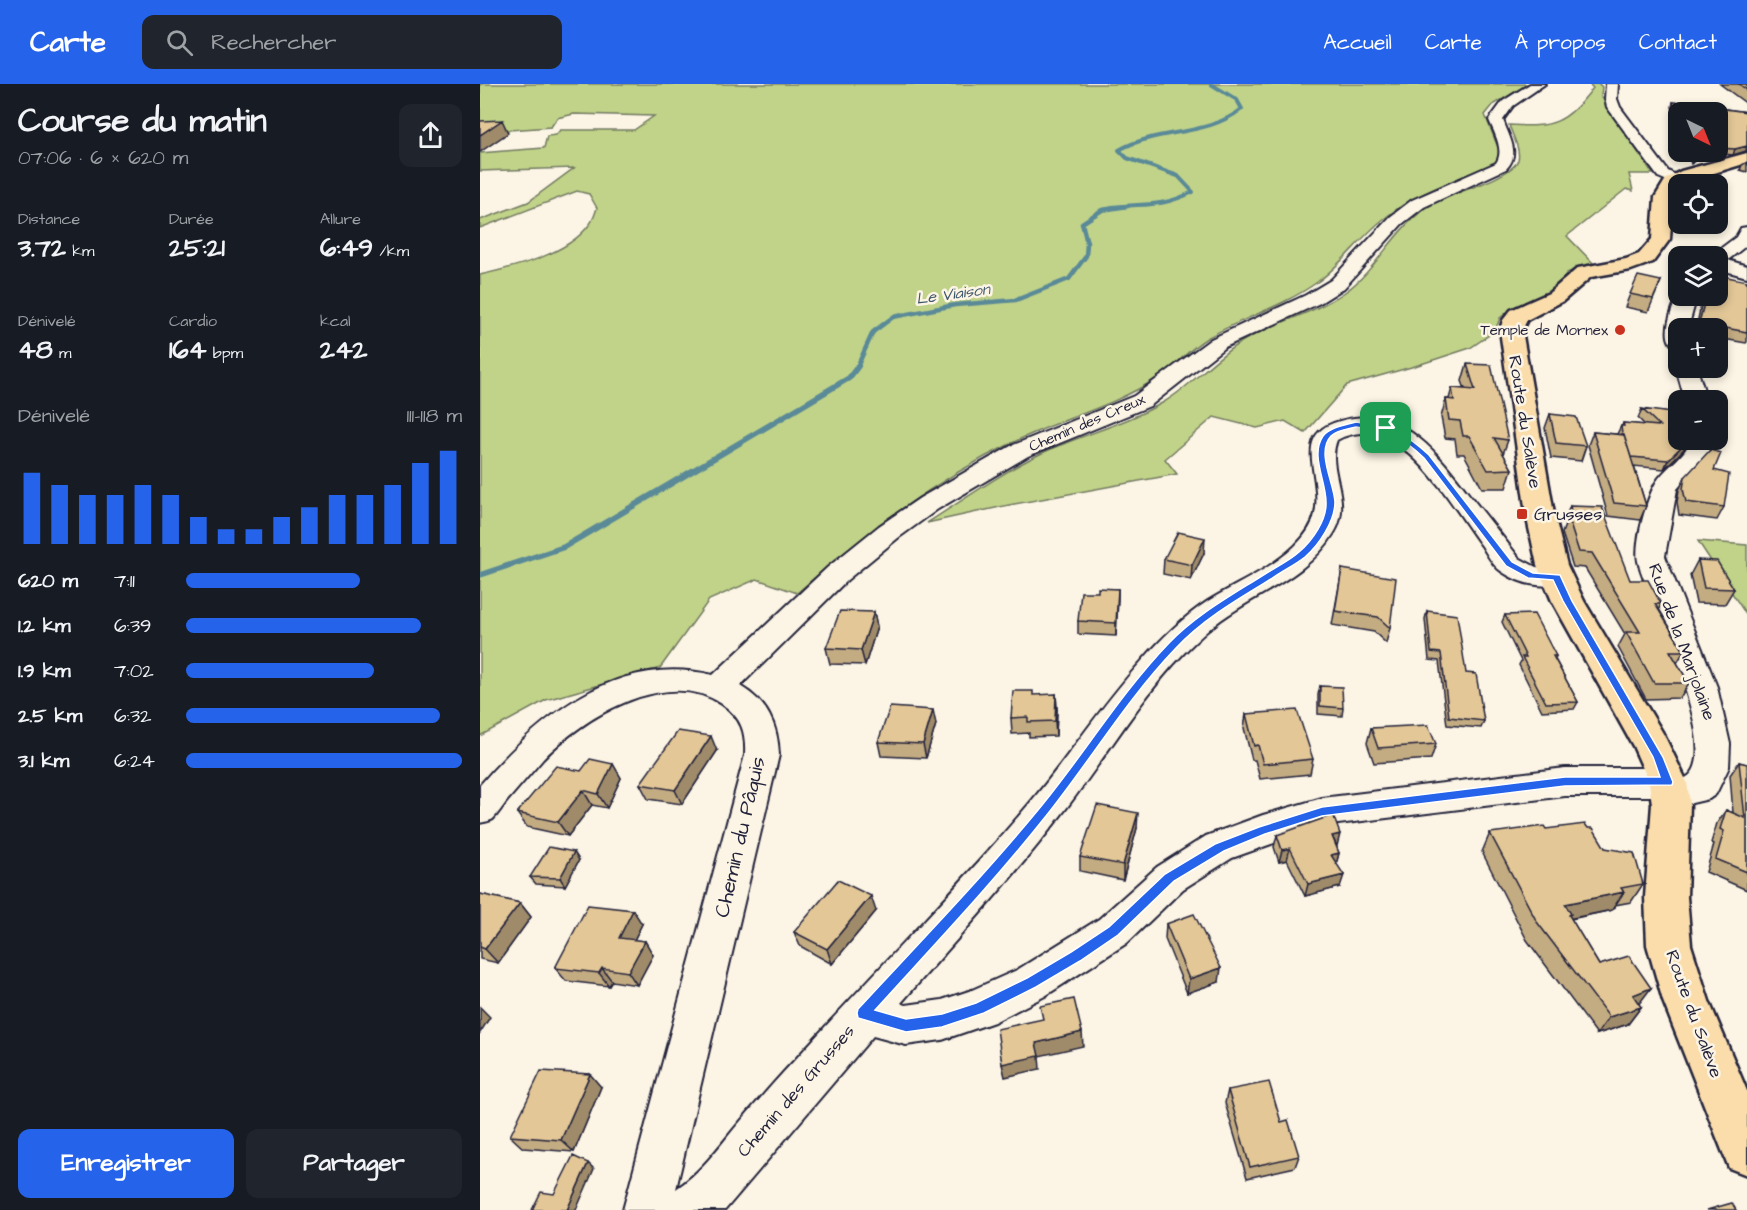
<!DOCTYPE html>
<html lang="fr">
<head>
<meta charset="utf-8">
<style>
  :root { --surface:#171b24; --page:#20242c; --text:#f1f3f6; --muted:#9ea1a6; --accent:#2563eb }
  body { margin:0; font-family:"Architects Daughter",sans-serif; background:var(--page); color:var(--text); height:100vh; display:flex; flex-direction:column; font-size:22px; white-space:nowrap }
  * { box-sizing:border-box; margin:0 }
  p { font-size:20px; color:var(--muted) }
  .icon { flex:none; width:33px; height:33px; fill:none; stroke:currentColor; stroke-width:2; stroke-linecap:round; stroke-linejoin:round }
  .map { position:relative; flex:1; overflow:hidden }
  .side { display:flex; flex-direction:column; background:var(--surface); width:480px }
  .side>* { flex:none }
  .needle { width:39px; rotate:137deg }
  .fabs { position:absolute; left:1188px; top:18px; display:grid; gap:12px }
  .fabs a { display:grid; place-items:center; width:60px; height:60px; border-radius:12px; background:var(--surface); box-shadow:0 3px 9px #0003; font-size:30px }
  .pin { position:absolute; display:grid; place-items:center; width:51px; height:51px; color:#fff; margin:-26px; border-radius:12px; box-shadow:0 3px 9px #0006 }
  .round { display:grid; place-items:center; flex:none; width:63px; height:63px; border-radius:12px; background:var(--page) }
  .headline { display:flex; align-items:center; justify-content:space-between; height:102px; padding:0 18px }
  h1 { font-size:33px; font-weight:800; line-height:45px }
  .figures { display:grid; grid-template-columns:repeat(3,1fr); gap:9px; height:102px; padding:6px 18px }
  .figures div { display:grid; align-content:center }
  .figures b { font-size:26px; font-weight:800 }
  .figures small { font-size:16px; font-weight:400 }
  .figures p { font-size:16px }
  .chart { height:168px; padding:12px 18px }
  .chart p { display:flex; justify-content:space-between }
  .chart svg { width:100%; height:108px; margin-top:6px; stroke:var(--accent); stroke-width:6 }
  .button { display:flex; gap:12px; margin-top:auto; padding:12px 18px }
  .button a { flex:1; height:69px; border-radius:12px; background:var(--accent); color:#fff; font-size:24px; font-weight:800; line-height:69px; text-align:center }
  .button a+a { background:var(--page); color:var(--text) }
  ul { padding:0 18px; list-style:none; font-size:20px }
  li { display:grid; grid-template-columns:96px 72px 1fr; align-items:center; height:45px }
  li i { height:15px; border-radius:8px; background:var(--accent) }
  header { display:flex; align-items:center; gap:36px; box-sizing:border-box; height:84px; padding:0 30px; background:var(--accent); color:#fff }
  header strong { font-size:28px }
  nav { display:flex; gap:33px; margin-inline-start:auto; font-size:21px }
  .search { width:420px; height:54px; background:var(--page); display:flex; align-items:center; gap:15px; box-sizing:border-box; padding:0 21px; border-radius:12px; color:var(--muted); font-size:22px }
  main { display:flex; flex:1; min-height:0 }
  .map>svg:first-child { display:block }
  .green { fill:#c1d388; stroke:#727a62; stroke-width:1.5 }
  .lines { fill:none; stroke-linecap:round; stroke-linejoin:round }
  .stream-far2 { stroke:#5a8a98; stroke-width:4 }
  .stream-far1 { stroke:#5a8a98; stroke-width:4.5 }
  .stream { stroke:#5a8a98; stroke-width:6 }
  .minor-casing { stroke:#22223b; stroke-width:4 }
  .major-casing { stroke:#22223b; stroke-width:5 }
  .minor { fill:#fcf5e5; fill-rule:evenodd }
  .major { fill:#faddab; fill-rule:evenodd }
  .wall { fill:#c3ab82; stroke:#22223b; stroke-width:1.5 }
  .shaded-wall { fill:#9f8b6a; stroke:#22223b; stroke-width:1.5 }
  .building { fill:#e3c797; stroke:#22223b; stroke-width:1.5 }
  .route { fill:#2563eb; stroke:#fff; stroke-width:1.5; fill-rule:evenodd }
  .poi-dot { fill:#c8321e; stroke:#fcf5e5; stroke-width:2 }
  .labels { text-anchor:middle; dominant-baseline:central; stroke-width:5; stroke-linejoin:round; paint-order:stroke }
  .far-poi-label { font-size:15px; fill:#22223b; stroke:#fcf5e5; text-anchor:end }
  .far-street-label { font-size:15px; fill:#22223b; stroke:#fcf5e5 }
  .far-water-label { font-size:16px; font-style:italic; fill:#3e566a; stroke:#fcf5e5 }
  .street-label { font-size:18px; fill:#22223b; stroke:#fcf5e5 }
  .poi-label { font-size:18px; fill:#22223b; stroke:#fcf5e5; text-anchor:start }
  .near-street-label { font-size:21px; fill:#22223b; stroke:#fcf5e5 }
</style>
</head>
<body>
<header>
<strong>Carte</strong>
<div class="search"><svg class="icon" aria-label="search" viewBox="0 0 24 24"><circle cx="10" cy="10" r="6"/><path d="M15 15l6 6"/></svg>Rechercher</div>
<nav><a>Accueil</a><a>Carte</a><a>À propos</a><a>Contact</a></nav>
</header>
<main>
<section class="side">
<div class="headline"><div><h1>Course du matin</h1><p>07:06 · 6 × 620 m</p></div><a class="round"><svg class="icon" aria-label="share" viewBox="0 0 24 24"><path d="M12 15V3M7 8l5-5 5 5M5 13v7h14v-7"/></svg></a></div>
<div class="figures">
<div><p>Distance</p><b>3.72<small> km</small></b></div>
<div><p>Durée</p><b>25:21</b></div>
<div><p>Allure</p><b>6:49<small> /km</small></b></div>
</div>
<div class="figures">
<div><p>Dénivelé</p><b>48<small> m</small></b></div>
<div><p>Cardio</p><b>164<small> bpm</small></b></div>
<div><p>kcal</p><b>242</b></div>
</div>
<div class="chart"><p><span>Dénivelé</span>111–118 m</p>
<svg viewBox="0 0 160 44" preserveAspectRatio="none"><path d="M5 44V15M15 44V20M25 44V24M35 44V24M45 44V20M55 44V24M65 44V33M75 44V38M85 44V38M95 44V33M105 44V29M115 44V24M125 44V24M135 44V20M145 44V11M155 44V6"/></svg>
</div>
<ul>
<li><b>620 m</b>7:11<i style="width:63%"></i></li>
<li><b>1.2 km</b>6:39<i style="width:85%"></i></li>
<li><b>1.9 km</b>7:02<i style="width:68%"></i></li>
<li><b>2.5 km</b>6:32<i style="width:92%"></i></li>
<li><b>3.1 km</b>6:24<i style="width:100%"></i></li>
</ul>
<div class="button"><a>Enregistrer</a><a>Partager</a></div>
</section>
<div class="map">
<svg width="1267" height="1126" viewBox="0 0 1267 1126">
  <rect width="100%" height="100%" fill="#fcf5e5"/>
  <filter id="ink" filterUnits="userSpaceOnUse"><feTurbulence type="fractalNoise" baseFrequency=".0167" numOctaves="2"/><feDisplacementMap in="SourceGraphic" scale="12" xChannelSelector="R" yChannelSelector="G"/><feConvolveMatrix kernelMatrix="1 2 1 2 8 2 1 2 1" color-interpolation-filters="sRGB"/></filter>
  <g filter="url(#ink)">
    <path class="green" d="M0,0H1048L1013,21L1005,31L1019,66V74L1014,79C976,97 938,107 905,134C879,154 863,180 836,199C802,223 762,234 727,254C709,265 695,283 677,294C633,323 580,335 532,359C453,397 383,451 317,509L277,495L229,516L180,584L66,616L0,652V191C34,183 87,171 109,141C113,137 115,130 117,124L109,110L97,107L0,144V136L48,118L94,84L0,87V69L64,64L67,52L76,51L80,46H154L174,32L94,30L77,34L71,43L0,48Z
      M1109,0H1119L1122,3L1121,11L1127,22L1173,90H1149L1153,107L1146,105L1087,152L1113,179L1087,189L1076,203L1065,212L1029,227L1020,234L1015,247L990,264L935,282L867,301L825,349L805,337L777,344L734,333L685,375L697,390L529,421L447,439C485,415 529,383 571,365C609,349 649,338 684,318C713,301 733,274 763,257C796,238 833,230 865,208C900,183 915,141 954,119C972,109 1031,94 1038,76C1041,66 1032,50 1029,41C1073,44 1085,40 1113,4Z
      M1218,457L1267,461V532Z"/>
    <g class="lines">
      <path class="stream-far2" d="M632,123C666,119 680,124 713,108L698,92L647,74L639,66C678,44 726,53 762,25L757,16L731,0"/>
      <path class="stream-far1" d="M377,283L393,248L413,233L475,221L536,216L589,195L606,172L607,159L602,139L622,126L648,122"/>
      <path class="stream" d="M0,491L84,463L369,294L378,282"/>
      <g class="minor-casing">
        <path id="minor" d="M1050,0H1065L1033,22L1023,36C1029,53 1041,70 1026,85L944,123L922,140L864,204L840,219L745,263L670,322L548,372L458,425L418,454L367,496L260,602C287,618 298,640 299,671L196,1105C219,1090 237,1066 254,1045C274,1022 293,999 314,977C391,891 474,809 549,720C588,674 620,623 661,578C681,555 702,534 728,517C757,499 790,486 815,462C824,453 832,443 835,430C844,388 804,344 874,334C928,327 962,375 991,413C1007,433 1023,453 1039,474L1056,483L1087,487L1091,493L1087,499C1064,505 1041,501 1021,487C1013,482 1007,470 1002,462C971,421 919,322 857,356C845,386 874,416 854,449C830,489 785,506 748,531C731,542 717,556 703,570C658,617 625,674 585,726C534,793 476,856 421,919L426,921L462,916L492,906L537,886L619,835L677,783L726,752L783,731L842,714L1085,684H1188L1200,688L1203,695C1251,679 1165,509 1158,477C1154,459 1168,408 1179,394C1190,380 1204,373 1211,356H1234L1224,375L1197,405L1185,472L1237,603L1250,660L1249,683L1236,710L1229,715L1195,723L1178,720L1174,712H1085L842,742L752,774L703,805L647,859L565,912L514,938L462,956L426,961L393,952L245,1126H143L265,671C266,648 262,634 242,620C186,582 102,634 63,675C51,689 39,703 27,717C23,722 18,730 13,735C10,737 4,738 0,739V701C59,633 136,568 233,591L348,483L399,442L440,414L531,362L654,312L731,255L826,211L851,196L910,133L932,116L1016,79C1025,67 1014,48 1009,36L1023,17Z
          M1126,0H1138L1137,15L1140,23L1188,87L1205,96L1202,99L1197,101L1178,93L1127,23L1125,15Z
          M1267,143V161L1248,176L1267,182V193L1238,185V172L1232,171L1256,153L1261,144Z
          M1198,211L1217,212L1208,244H1198V262L1191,260C1182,248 1193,223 1198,211Z
          M1198,281V284H1217L1227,316H1205L1196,284Z"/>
      </g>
      <g class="major-casing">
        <path id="major" d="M1267,69V79L1198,100L1193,113L1190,155L1173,178L1151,186L1111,193L1083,217L1047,236L1042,246L1074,430L1087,481L1104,517L1184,651L1207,698L1210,720L1207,813L1211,861L1229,917L1267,1007V1091L1249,1084L1183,917L1167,861L1165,813L1172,720L1169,698L1153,662L1072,517L1057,481L1046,430L1020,246L1023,236L1031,226L1069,209L1098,184L1146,175L1159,170L1172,155L1175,113L1186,95L1201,87Z"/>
      </g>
      <use href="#minor" class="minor"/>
      <use href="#major" class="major"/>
    </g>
    <path class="wall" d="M1240,0H1267V20Z
      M1193,18L1267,28V68L1266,67L1253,71L1224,68L1211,80L1207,68H1238V28H1198V43L1192,23Z
      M1267,78V88L1260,86L1262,81Z
      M1181,197L1168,228L1145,223L1150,210Z
      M1267,197V258L1266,259L1238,254V244H1216L1223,212H1238Z
      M987,280L1028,356L1023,370L1032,385L1026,404H1002L984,370H977L975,355L965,354L961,333L966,315H969L972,304L985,305L982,297Z
      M1162,325L1198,356H1209L1203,366L1184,385L1154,382L1166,422L1160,436L1128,432L1108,361L1113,348L1137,350L1141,342H1142L1143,339L1165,341L1158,334Z
      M1070,330L1106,362L1101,377L1071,374L1065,344Z
      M1234,386L1244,423L1237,436L1199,431L1197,418L1199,406L1205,393Z
      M1090,422L1150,496L1181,520L1179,525L1204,567L1197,579L1209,599L1200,614L1166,615L1138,563L1145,550L1105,484L1093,483L1082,449L1085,441L1084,437Z
      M724,469L711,496L683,490L684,475Z
      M1218,476L1254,505L1245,520L1216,519L1210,491Z
      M862,485L910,544L906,559L894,548L852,541Z
      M638,505L636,552L598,550V537L618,508Z
      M947,527L986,589L1004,637L1001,644L967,641L959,577L949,576L945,535Z
      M394,528L397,543L385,581L350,580L346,564Z
      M1025,531L1076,572L1075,575L1098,618L1094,625L1062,627L1039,581L1041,577L1022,538Z
      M840,602L863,624L862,632L838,630V610Z
      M576,610L577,626L576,652L549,653V649L532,650L531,634Z
      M766,630L833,675L830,690L780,695L775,676H772L764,644Z
      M456,640L446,674L401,672L398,658Z
      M891,644L956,660L951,675L894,679L887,659Z
      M237,667L202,720L168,715L160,700Z
      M1259,678L1267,680V806L1226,788L1234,760L1231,759L1237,739L1246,726L1253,729L1250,691Z
      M133,680L141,694L127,724L112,721L88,752L47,743L37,729L101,687Z
      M657,744L643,796L600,787V773Z
      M1108,744L1125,764L1163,800L1151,818L1135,821L1132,826L1091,835L1119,881L1159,920L1161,923L1148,940L1117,950L1047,856L1002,768L1010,749L1066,745Z
      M797,751L856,762L859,769L856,780L860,803L825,812L807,776L799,778L794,763Z
      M99,776L85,802L56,800L50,793Z
      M0,810L40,819L51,833L18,879L0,875Z
      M396,827L352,880L320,862L314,848Z
      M162,840L154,856L165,857L173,871L157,901L132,897L129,902L86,897L75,884Z
      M686,840L739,898L707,909L685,855Z
      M121,1003L94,1068L43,1064L30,1052Z
      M748,1006L801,1038L819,1072L815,1083L767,1094L745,1019Z"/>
    <path class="shaded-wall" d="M22,36L28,49L0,68V51Z
      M1267,62L1266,67L1253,71L1255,65Z
      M1220,68H1224L1211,80L1213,74Z
      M1208,356H1209L1203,366L1184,385L1188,376Z
      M725,454L724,469L711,496L712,481Z
      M638,505V517L636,552V539Z
      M394,528L397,543L385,581L381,566Z
      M576,610L577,626L576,652L575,637Z
      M453,626L456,640L446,674L443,660Z
      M231,652L237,667L202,720L195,706Z
      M133,680L141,694L127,724L118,710Z
      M103,706L112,721L88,752L78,738Z
      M658,729L657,744L643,796V781Z
      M860,750L857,762L852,752Z
      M810,764L807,776L799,778L802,766Z
      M94,768L99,776L85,802L80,794Z
      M859,769L856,781L851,771Z
      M864,791L860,803L825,812L828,800Z
      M1144,808L1132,826L1088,835L1085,820Z
      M391,812L396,827L352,880L347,865Z
      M40,819L51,833L18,879L5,865Z
      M153,826L162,840L148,868L139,854Z
      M165,857L173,871L157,901L148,888Z
      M122,884L132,897L129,902L119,889Z
      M741,884L739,898L707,909L709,895Z
      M1171,904L1158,921L1153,911Z
      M0,923L10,933L0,949Z
      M1161,923L1148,940L1117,950L1129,933Z
      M602,948L603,962L559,972L560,985L525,993L522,980L556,959Z
      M110,990L121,1003L94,1068L81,1056Z
      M108,1079L114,1085L96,1126H87Z"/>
    <path class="building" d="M1259,0H1267V6Z
      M1193,18L1267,28V62L1255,65L1238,64V28H1198V32Z
      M22,36L0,51V37Z
      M1211,68H1220L1213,74Z
      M1238,191L1267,197V248L1219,239L1226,212H1238Z
      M1158,192L1181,197L1173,215L1150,210Z
      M987,280L1011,281L1028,356L1014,354L1032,385L1008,386L989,352H983L980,337L969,336L966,315L974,316L972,304L995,306Z
      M1162,325L1198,330V356H1208L1188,376L1151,373L1144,351L1142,350L1141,342H1144L1143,339L1180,342Z
      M1070,330L1096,333L1106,362L1076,359Z
      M1113,348L1144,351L1166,422L1134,419Z
      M1230,366L1241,369L1234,386L1249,390L1244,423L1206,418L1203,405L1205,393Z
      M1090,422L1122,423L1150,496H1168L1181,520H1175L1204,567H1190L1209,599H1174L1146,548H1160L1112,469L1099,468L1088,434L1092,433Z
      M698,448L725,454L712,481L684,475Z
      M1218,476L1237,477L1254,505L1224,504Z
      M862,485L916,494L910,544L898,533L855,527Z
      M618,504L638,505L636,539L598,537L601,508H618Z
      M360,527L394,528L381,566L346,564Z
      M947,527L977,531L986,589L996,590L1004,637L969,633L961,569L951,568Z
      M1054,530L1076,572H1073L1098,618L1066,619L1042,573H1046L1025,531Z
      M840,602L862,603L863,624L840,622Z
      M533,607H553V611L576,610L575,637L548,638V633L531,634Z
      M410,623L453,626L443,660L398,658Z
      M817,626L833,675L783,680L778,661L774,662L766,630Z
      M948,641L956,660L898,664L891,644Z
      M198,647L231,652L195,706L160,700Z
      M110,675L133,680L118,710L103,706L78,738L37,729L76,682L101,687Z
      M1259,678L1267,680V788L1236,775L1244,747L1240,745L1246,726L1265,734Z
      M617,721L658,729L643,781L600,773Z
      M853,731L860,750L852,752L859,769L851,771L864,791L828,800L810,764L802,766L797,751Z
      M1105,740L1108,744H1113L1125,764L1154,769L1163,800L1141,804L1144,808L1085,820L1091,830L1089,831L1119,881L1149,872L1171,904L1153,911L1161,923L1129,933L1057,838L1010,749L1064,742L1066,745Z
      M69,763L94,768L80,794L50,793Z
      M358,796L391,812L347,865L314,848Z
      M0,810L40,819L5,865L0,863Z
      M108,821L153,826L139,854L165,857L148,888L122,884L119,889L75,884Z
      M714,830L741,884L709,895L686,840Z
      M594,915L602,948L556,959L559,972L522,980L517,945L563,935L560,922Z
      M61,987L110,990L81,1056L30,1052Z
      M789,998L801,1038L808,1036L819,1072L770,1083L748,1006Z
      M93,1072L108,1079L87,1126H52L61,1108L74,1110Z
      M1252,1119L1256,1126H1227Z"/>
  </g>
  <path class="route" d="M876,338C909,343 925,348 949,371L1032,478L1053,489L1080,491L1092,517L1183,673L1193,698L1192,701L1085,702L842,732L785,750L744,767L694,797L638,851L600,877L556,903L504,929L462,943L426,948L378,934L377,929L378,925C439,859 501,795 558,726C603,672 640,610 689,559C717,530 752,511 785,490C796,483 809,477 819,468C832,457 847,436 846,418C846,397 830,371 843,352C850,343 866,341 876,338ZM876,343C907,347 921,352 944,374L1026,482L1048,494L1073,496L1083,517L1173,673L1180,693H1085L842,723L779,743L735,760L685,790L629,843L591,868L547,894L496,919L462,930L426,935L395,926C453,862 512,800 566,732C610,677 647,615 696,564C723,535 758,515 791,495C802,487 815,481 825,473C839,461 855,437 855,418C854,399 836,368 851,352C857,346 868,345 876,343Z"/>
  <g class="poi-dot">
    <circle cx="1140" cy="246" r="6"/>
    <rect x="1036" y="424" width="12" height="12" rx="3"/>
  </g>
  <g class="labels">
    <g class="far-poi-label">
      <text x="1128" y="246">Temple de Mornex</text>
    </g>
    <g class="far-street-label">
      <text transform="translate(607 339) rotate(-23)">Chemin des Creux</text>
    </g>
    <g class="far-water-label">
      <text transform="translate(473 210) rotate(-8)">Le Viaison</text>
    </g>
    <g class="street-label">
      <text transform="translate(1045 338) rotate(81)">Route du Salève</text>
      <text transform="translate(1202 558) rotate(70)">Rue de la Marjolaine</text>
      <text transform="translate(1214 930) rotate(70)">Route du Salève</text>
      <text transform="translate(316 1007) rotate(-49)">Chemin des Grusses</text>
    </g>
    <g class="poi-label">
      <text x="1054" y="430">Grusses</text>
    </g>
    <g class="near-street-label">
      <text transform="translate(260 753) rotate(-77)">Chemin du Pâquis</text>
    </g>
  </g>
</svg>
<div class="fabs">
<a><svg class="needle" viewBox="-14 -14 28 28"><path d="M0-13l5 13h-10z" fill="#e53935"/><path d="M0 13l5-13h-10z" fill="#9ea1a6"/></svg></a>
<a><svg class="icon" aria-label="locate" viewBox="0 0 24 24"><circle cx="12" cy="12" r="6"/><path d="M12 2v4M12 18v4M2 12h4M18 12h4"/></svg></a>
<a><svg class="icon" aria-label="layers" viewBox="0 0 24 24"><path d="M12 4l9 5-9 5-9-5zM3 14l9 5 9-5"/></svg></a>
<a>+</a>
<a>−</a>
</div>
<div class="pin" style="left:906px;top:344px;background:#1e9e55"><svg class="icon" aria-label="arrive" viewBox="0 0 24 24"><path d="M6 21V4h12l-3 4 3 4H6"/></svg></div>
</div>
</main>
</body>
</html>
